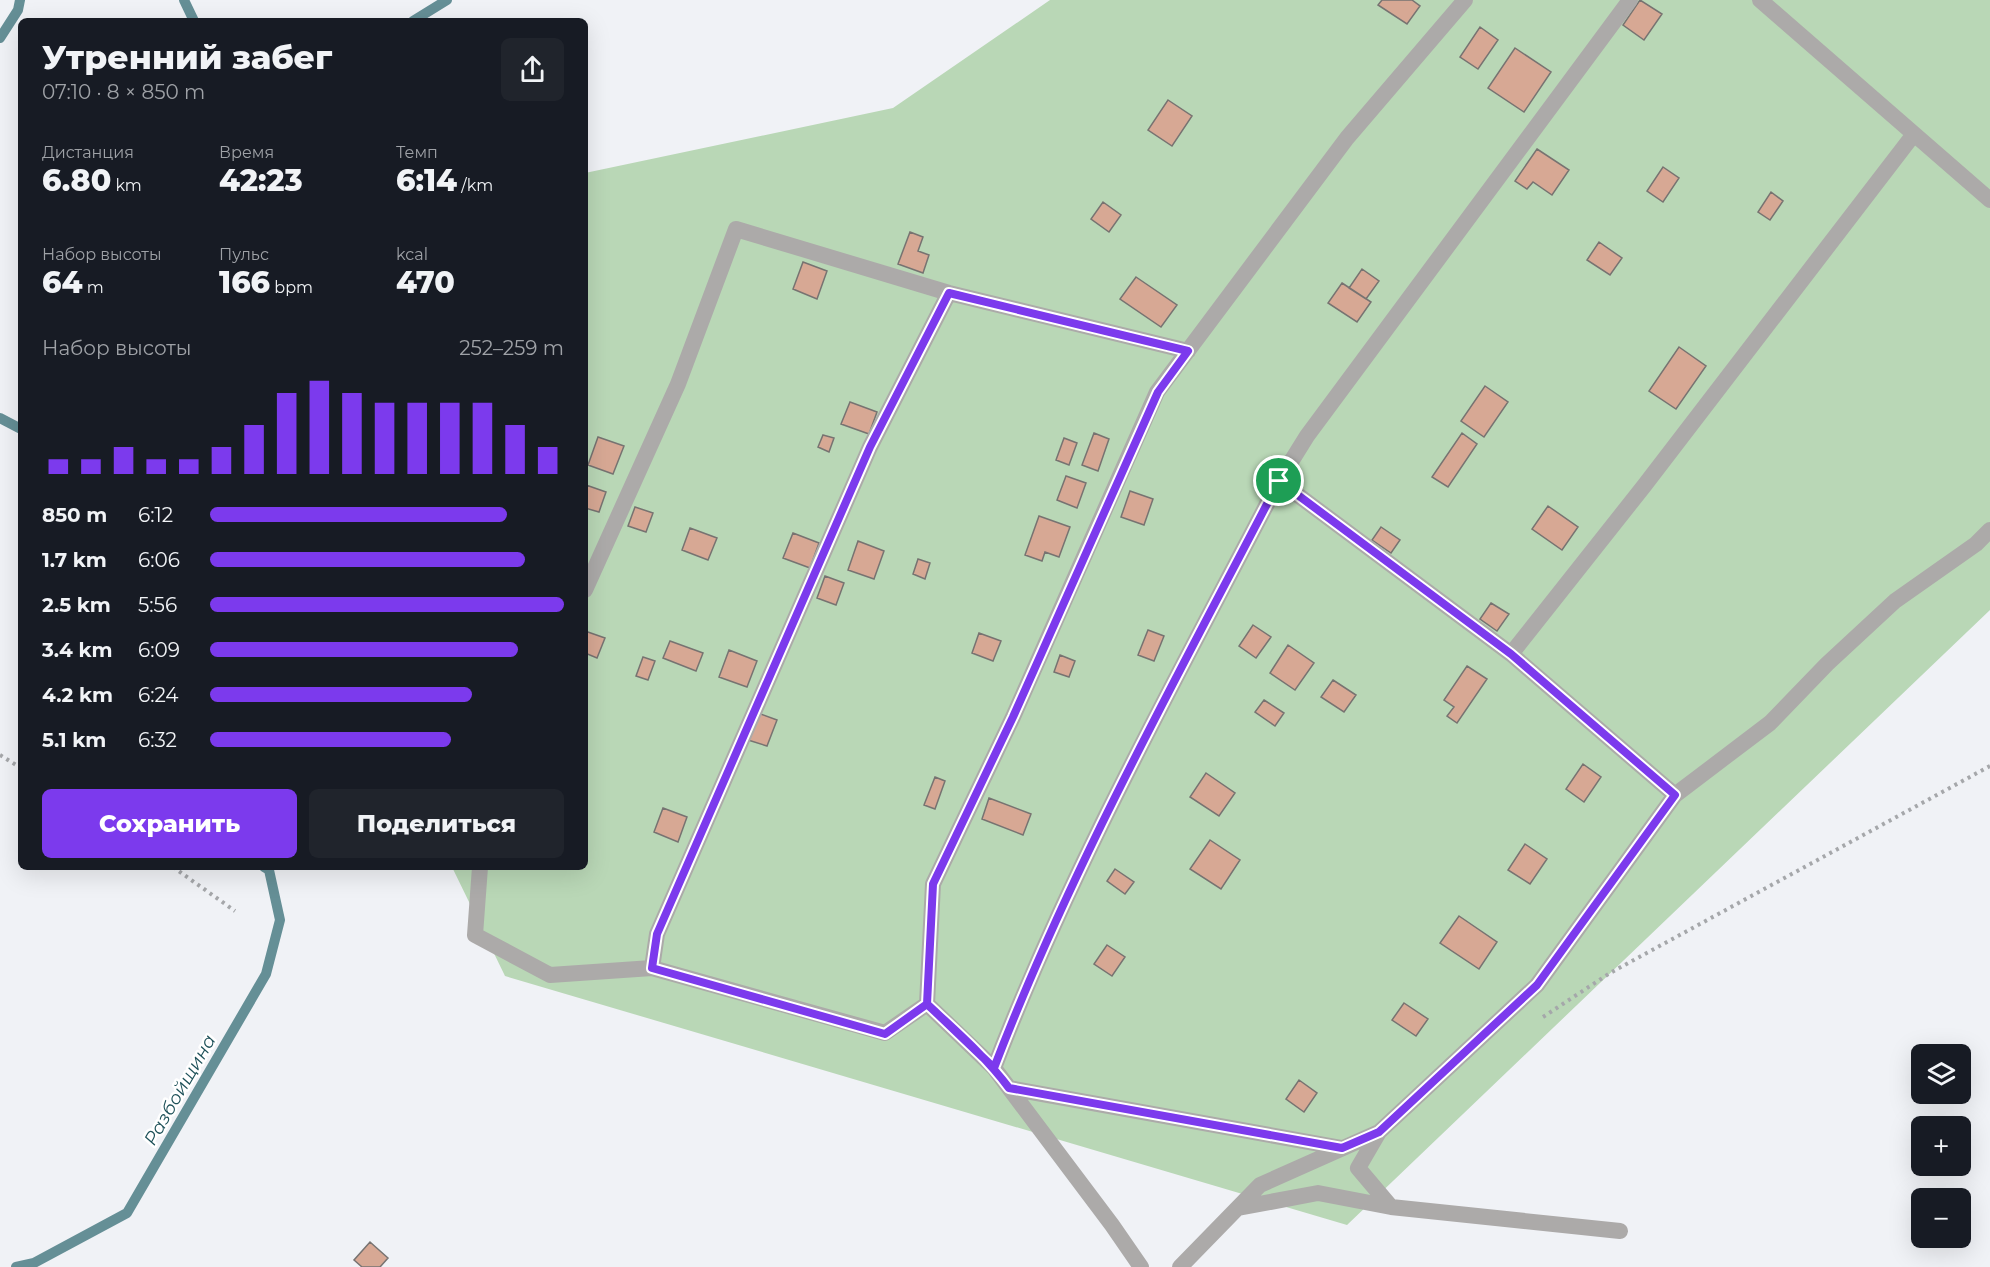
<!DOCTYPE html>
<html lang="ru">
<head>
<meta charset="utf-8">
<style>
  :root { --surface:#171b24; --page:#20242c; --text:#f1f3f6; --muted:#9ea1a6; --accent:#7c3aed }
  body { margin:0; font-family:Montserrat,sans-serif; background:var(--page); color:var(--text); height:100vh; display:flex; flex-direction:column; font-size:22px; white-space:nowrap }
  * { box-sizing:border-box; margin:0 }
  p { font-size:20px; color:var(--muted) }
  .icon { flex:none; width:33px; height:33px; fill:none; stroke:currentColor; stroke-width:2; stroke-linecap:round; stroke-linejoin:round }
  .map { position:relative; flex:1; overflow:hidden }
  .sheet { position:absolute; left:18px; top:18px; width:570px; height:852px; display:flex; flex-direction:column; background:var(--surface); border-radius:9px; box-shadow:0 6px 24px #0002 }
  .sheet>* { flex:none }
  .buttons { position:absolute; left:1911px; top:1044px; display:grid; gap:12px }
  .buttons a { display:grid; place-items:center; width:60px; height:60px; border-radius:9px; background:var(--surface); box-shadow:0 6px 24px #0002; font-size:30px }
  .pin { position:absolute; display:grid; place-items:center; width:51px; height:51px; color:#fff; margin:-26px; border:3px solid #fff; border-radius:50%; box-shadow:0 2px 6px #0007 }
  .round { display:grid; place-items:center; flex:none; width:63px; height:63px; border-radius:9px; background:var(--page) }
  .summary { display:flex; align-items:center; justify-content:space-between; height:102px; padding:0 24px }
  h1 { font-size:33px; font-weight:800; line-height:45px }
  .metrics { display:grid; grid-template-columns:repeat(3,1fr); gap:9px; height:102px; padding:6px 24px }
  .metrics div { display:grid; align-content:center }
  .metrics b { font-size:30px; font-weight:800 }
  .metrics small { font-size:16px; font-weight:400 }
  .metrics p { font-size:16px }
  .chart { height:168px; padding:12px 24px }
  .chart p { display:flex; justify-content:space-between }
  .chart svg { width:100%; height:108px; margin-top:6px; stroke:var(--accent); stroke-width:6 }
  .action { display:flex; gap:12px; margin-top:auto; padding:12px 24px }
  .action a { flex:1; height:69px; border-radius:9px; background:var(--accent); color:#fff; font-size:24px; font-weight:800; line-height:69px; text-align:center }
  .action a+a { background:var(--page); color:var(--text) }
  ul { padding:0 24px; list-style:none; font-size:20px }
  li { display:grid; grid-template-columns:96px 72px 1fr; align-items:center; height:45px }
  li i { height:15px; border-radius:8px; background:var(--accent) }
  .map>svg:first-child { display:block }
  .green { fill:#b9d7b6 }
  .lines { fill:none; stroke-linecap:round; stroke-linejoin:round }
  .stream { stroke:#658f96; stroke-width:10 }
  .building { fill:#d7a894; stroke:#777371; stroke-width:1.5 }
  .path { stroke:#a5a7aa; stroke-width:4; stroke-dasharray:3 4.5; stroke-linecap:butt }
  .lane { stroke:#acaaa9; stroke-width:16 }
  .route-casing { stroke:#fff; stroke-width:12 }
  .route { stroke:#7c3aed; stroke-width:8 }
  .labels { text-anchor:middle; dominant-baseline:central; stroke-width:5; stroke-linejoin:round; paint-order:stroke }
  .water-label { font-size:18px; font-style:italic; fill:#1e5159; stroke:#fff }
</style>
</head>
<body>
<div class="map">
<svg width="1990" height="1267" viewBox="0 0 1990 1267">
  <rect width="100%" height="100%" fill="#f0f2f6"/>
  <path class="green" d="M1050,0H1990V610L1347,1225L505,976L452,867H585V173L893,108Z"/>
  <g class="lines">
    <path class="stream" d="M184,0L194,21
      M413,21L447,0
      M0,38L18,10L20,0
      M0,418L21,429
      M16,1267L34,1263L127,1213L266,974L280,920L269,870L264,867"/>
  </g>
  <path class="building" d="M1382,0H1412L1420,6L1407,24L1378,5Z
    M1640,0L1662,14L1644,40L1623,25Z
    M1480,27L1498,40L1478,69L1460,57Z
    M1515,48L1551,72L1524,112L1488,88Z
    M1168,100L1192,116L1172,146L1148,130Z
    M1537,149L1569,170L1552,195L1533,182L1527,189L1515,181Z
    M1663,167L1679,178L1663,202L1647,191Z
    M1771,192L1783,201L1770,220L1758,212Z
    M1103,202L1121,215L1109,232L1091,219Z
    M910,232L923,237L918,251L929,255L923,273L898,264Z
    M1599,242L1622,258L1610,275L1587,260Z
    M803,262L827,271L817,299L793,289Z
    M1362,269L1379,281L1366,299L1349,288Z
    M1136,277L1177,305L1161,327L1120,299Z
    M1342,283L1371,302L1357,322L1328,303Z
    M1679,347L1706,366L1676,409L1649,391Z
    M1485,386L1508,402L1484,437L1461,421Z
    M850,402L877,412L869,434L841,424Z
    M1094,433L1109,439L1098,471L1082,465Z
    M1462,433L1477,444L1448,487L1432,477Z
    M823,435L834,438L829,452L818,447Z
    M598,437L624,446L613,474L588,465Z
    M1064,438L1077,443L1069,465L1056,460Z
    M1066,476L1086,483L1077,508L1057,500Z
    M586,485L606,492L599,512L585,508Z
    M1130,491L1153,499L1144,525L1121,517Z
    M1548,506L1578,527L1562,550L1532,529Z
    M635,507L653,513L646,532L628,526Z
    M1039,516L1070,527L1059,557L1045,552L1042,561L1025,555Z
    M1381,527L1400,540L1391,553L1372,540Z
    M690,528L717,538L708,560L682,550Z
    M793,533L819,543L810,568L783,558Z
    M858,541L884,551L874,579L848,570Z
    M918,559L930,563L925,579L913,574Z
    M825,576L844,583L836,605L817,598Z
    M1491,603L1509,614L1497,631L1480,619Z
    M1253,625L1271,637L1256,658L1239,646Z
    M1148,630L1164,636L1154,661L1138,655Z
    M585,631L605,638L597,658L585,653Z
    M979,633L1001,641L993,661L972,653Z
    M670,641L703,653L696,671L663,658Z
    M1288,645L1314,663L1295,690L1270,673Z
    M729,650L757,661L747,687L719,677Z
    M1060,655L1075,661L1069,677L1054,672Z
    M643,657L655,661L648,680L636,676Z
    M1467,666L1487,679L1457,723L1447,716L1454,707L1444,700Z
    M1333,680L1356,695L1344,712L1321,697Z
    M1264,700L1284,713L1275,726L1255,712Z
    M758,713L777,720L767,746L748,740Z
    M1583,764L1601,777L1584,802L1566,789Z
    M1206,773L1235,793L1219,816L1190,797Z
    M935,777L945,781L935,809L924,805Z
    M989,798L1031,814L1023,835L982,819Z
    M663,808L687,817L678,842L654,832Z
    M1210,840L1240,860L1221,889L1190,869Z
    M1525,844L1547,859L1530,884L1508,870Z
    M1115,869L1134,882L1125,894L1107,881Z
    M1459,916L1497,942L1479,969L1440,943Z
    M1107,945L1125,957L1112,976L1094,964Z
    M1404,1003L1428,1019L1416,1036L1392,1020Z
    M1299,1080L1317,1093L1304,1112L1286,1099Z
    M370,1242L388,1258L380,1267H362L354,1260Z"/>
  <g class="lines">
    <path class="path" d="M0,755L21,768
      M173,867L235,911
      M1543,1017L1610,973L1990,766"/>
    <path class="lane" d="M1760,0L1990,200
      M1279,481L1511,654L1675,795
      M585,590L678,384L736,229L949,293L1188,351
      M1511,654L1644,486L1914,134
      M480,867L475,935L550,975L652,968L885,1033L927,1004
      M652,968L657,934L870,447L949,293
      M994,1068C1072,865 1179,674 1279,481L1307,436L1630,0
      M1009,1088L1342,1148
      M1379,1132L1358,1168L1391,1207
      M1238,1208L1318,1193L1391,1207L1620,1231
      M1141,1267L1112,1225L994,1068L927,1004L933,884L1013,717L1157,392L1347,138L1465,0
      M1180,1267L1260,1185L1379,1132L1537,985L1675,795L1770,723L1827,664L1895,601L1976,544L1990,530"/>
  </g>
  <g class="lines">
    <g class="route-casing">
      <path id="route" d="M1279,481C1179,674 1072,865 994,1068L927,1004L933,884L1013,717L1158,392L1188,351L949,293L870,447L657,934L652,968L885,1034L927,1004C956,1031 986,1057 1009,1088L1342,1148L1379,1132L1537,985L1675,795L1511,654L1279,481"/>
    </g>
    <use href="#route" class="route"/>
  </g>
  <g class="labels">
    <g class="water-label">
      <text transform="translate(180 1090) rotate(-60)">Разбойщина</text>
    </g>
  </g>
</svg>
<div class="buttons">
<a><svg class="icon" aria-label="layers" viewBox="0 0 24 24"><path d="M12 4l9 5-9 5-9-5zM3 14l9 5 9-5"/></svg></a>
<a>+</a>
<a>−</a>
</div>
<div class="pin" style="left:1279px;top:481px;background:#1e9e55"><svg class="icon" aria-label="arrive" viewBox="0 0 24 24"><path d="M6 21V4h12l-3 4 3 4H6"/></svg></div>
<section class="sheet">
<div class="summary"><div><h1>Утренний забег</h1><p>07:10 · 8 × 850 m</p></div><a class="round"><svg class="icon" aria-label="share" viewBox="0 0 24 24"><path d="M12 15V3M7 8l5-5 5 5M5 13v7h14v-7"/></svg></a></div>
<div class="metrics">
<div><p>Дистанция</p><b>6.80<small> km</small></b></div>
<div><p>Время</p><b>42:23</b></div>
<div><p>Темп</p><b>6:14<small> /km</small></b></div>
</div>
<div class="metrics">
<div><p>Набор высоты</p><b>64<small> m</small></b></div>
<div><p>Пульс</p><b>166<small> bpm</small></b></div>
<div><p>kcal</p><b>470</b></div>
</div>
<div class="chart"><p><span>Набор высоты</span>252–259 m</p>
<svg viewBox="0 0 160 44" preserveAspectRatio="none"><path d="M5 44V38M15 44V38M25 44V33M35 44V38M45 44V38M55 44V33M65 44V24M75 44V11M85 44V6M95 44V11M105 44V15M115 44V15M125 44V15M135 44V15M145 44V24M155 44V33"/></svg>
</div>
<ul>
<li><b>850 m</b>6:12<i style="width:84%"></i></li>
<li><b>1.7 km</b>6:06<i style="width:89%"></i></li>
<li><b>2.5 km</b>5:56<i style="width:100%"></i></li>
<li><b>3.4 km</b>6:09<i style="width:87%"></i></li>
<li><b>4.2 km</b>6:24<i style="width:74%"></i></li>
<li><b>5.1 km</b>6:32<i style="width:68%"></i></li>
</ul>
<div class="action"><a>Сохранить</a><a>Поделиться</a></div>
</section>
</div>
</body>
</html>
